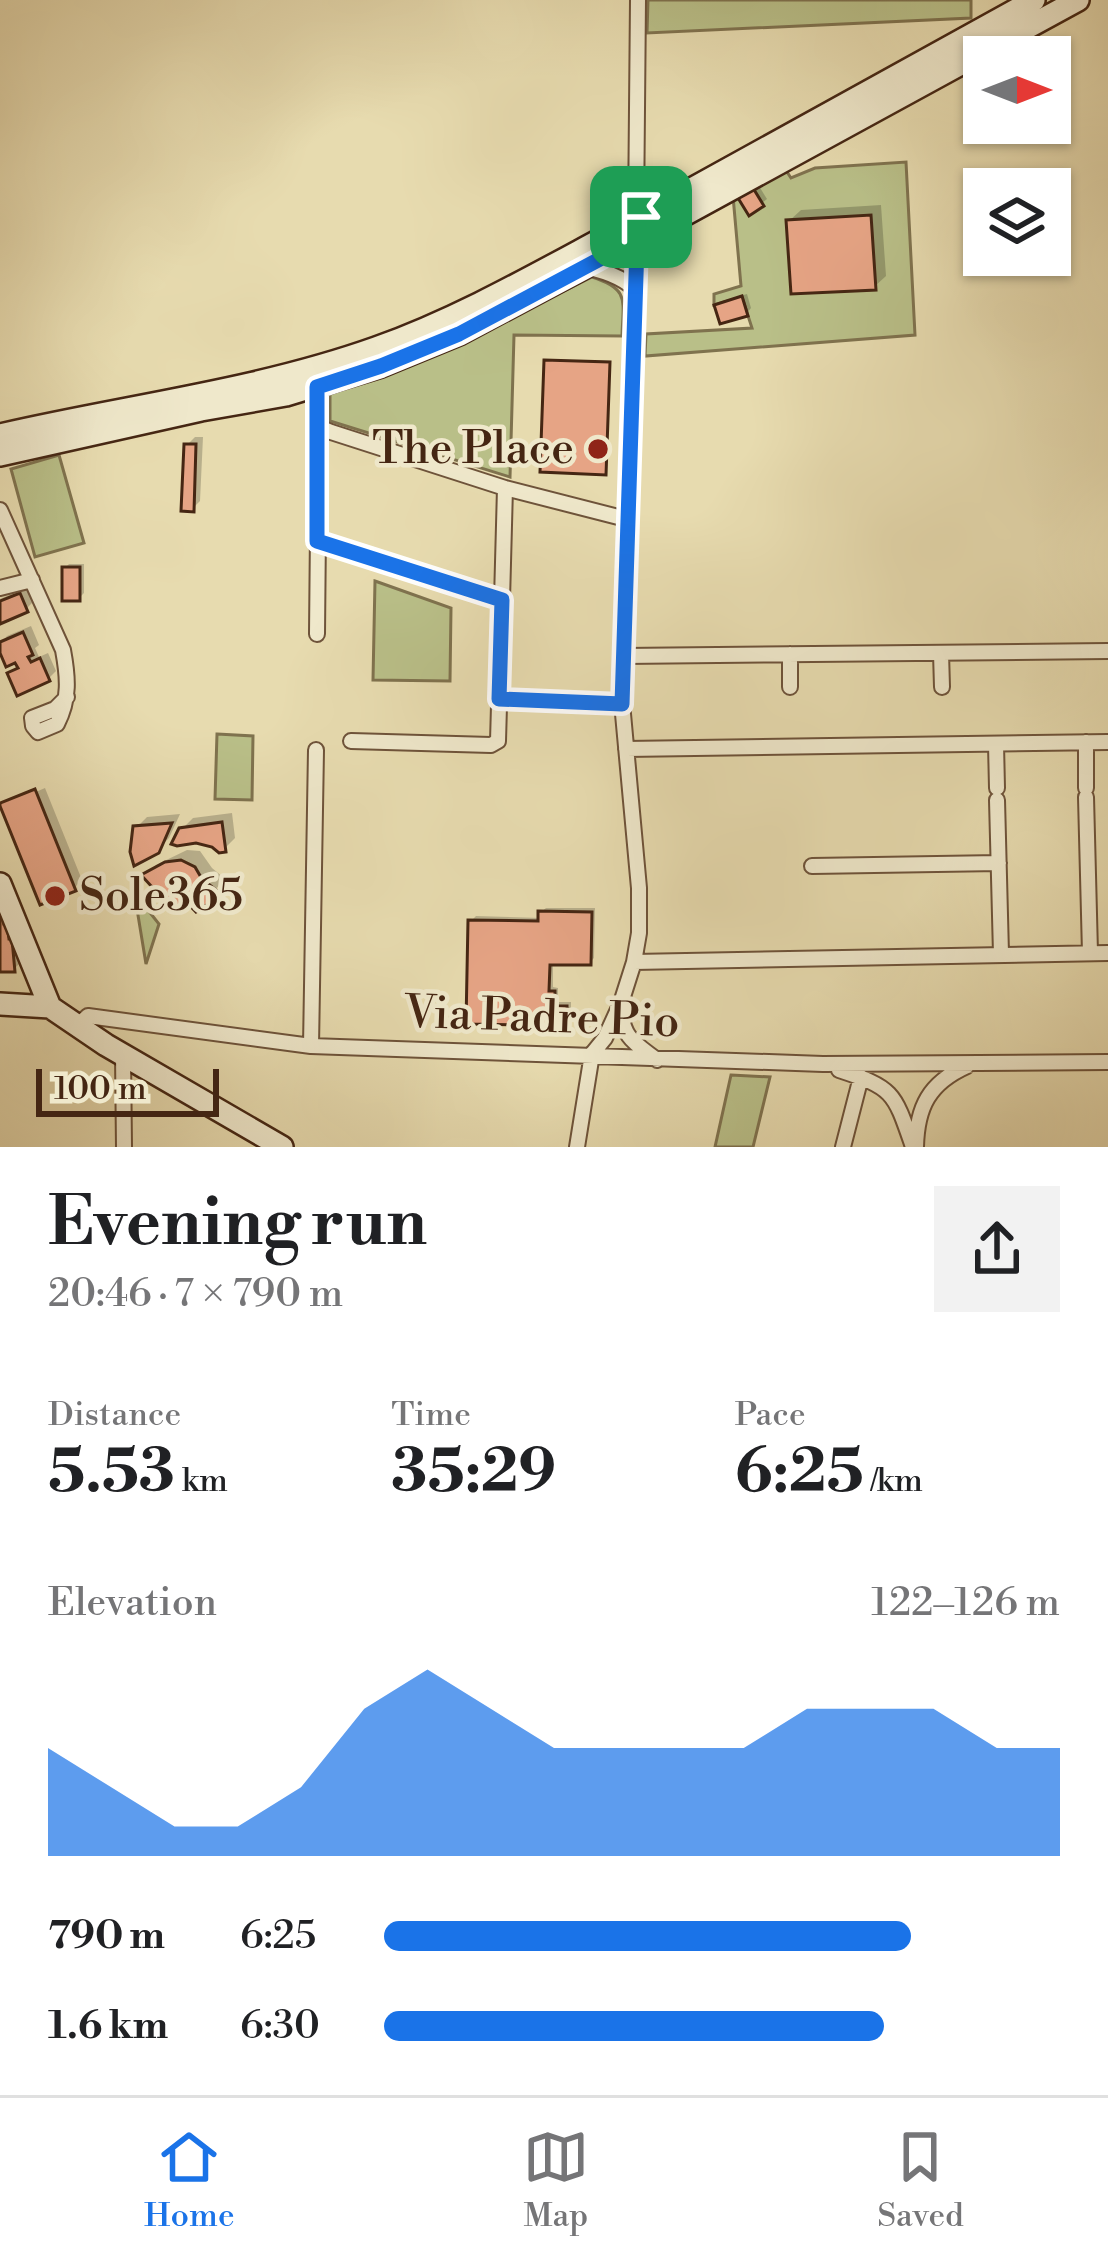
<!DOCTYPE html>
<html lang="en">
<head>
<meta charset="utf-8">
<style>
  :root { --surface:#fff; --page:#f2f2f2; --text:#202124; --muted:#757577; --line:#e0e0e0; --accent:#1a73e8 }
  body { margin:0; font-family:"Libre Bodoni",serif; background:var(--page); color:var(--text); height:100vh; display:flex; flex-direction:column; font-size:45px; white-space:nowrap }
  * { box-sizing:border-box; margin:0 }
  p { font-size:39px; color:var(--muted) }
  .icon { flex:none; width:66px; height:66px; fill:none; stroke:currentColor; stroke-width:2; stroke-linecap:round; stroke-linejoin:round }
  .map { position:relative; height:1147px; overflow:hidden }
  .details { display:flex; flex-direction:column; background:var(--surface); flex:1 }
  .details>* { flex:none }
  .needle { width:78px; rotate:90deg }
  .buttons { position:absolute; left:963px; top:36px; display:grid; gap:24px }
  .buttons a { display:grid; place-items:center; width:108px; height:108px; border-radius:0px; background:var(--surface); box-shadow:0 3px 9px #0004; font-size:60px }
  .scale { position:absolute; left:36px; bottom:30px; width:183px; box-sizing:border-box; padding-left:12px; border:6px solid #452613; border-top:0; font-size:33px; line-height:42px; white-space:nowrap; color:#452613; -webkit-text-stroke:9px #efe8cb; paint-order:stroke }
  .pin { position:absolute; display:grid; place-items:center; width:102px; height:102px; color:#fff; margin:-51px; border-radius:24px; box-shadow:0 6px 18px #0006 }
  .round { display:grid; place-items:center; flex:none; width:126px; height:126px; border-radius:0px; background:var(--page) }
  .overview { display:flex; align-items:center; justify-content:space-between; height:204px; padding:0 48px }
  h1 { font-size:66px; font-weight:800; line-height:90px }
  .figures { display:grid; grid-template-columns:repeat(3,1fr); gap:18px; height:204px; padding:12px 48px }
  .figures div { display:grid; align-content:center }
  .figures b { font-size:60px; font-weight:800 }
  .figures small { font-size:33px; font-weight:400 }
  .figures p { font-size:33px }
  .chart { height:336px; padding:24px 48px }
  .chart p { display:flex; justify-content:space-between }
  .chart svg { width:100%; height:216px; margin-top:12px; fill:var(--accent); opacity:.7 }
  ul { padding:0 48px; list-style:none; font-size:39px }
  li { display:grid; grid-template-columns:192px 144px 1fr; align-items:center; height:90px }
  li i { height:30px; border-radius:15px; background:var(--accent) }
  .menu { display:flex; justify-content:space-around; align-items:center; height:168px; border-top:3px solid var(--line); background:var(--surface); font-size:33px; color:var(--muted) }
  .menu a { display:grid; justify-items:center; gap:6px }
  .menu .selected { color:var(--accent) }
  .map>svg:first-child { display:block }
  .green { fill:#b9bf88; stroke:#7f724e; stroke-width:3 }
  .shadow { fill:#0003 }
  .building { fill:#e6a485; stroke:#452613; stroke-width:3 }
  .lines { fill:none; stroke-linecap:round; stroke-linejoin:round }
  .street-casing { stroke:#6e533a; stroke-width:18 }
  .secondary-casing { stroke:#452613; stroke-width:26 }
  .street { stroke:#efe8cb; stroke-width:14 }
  .secondary { stroke:#efe8cb; stroke-width:21 }
  .route-casing { stroke:#fff; stroke-width:24 }
  .route { stroke:#1a73e8; stroke-width:15 }
  .poi-dot { fill:#8f2418; stroke:#efe8cb; stroke-width:4.5 }
  .labels { text-anchor:middle; dominant-baseline:central; stroke-width:9; stroke-linejoin:round; paint-order:stroke }
  .poi-label { font-size:45px; fill:#452613; stroke:#efe8cb; text-anchor:end }
  .street-label { font-size:45px; fill:#452613; stroke:#efe8cb }
</style>
</head>
<body>
<div class="map">
<svg width="1108" height="1147" viewBox="0 0 1108 1147">
  <rect width="100%" height="100%" fill="#e7dbaf"/>
  <filter id="stains"><feTurbulence type="fractalNoise" baseFrequency=".00167" numOctaves="4"/><feColorMatrix values="0 0 0 0 .2 0 0 0 0 .09 0 0 0 0 .02 0 0 0 .5 -.17"/></filter>
  <radialGradient id="worn" r=".72"><stop offset=".6" stop-color="#630" stop-opacity="0"/><stop offset="1" stop-color="#630" stop-opacity=".3"/></radialGradient>
  <path class="green" d="M648,0H971V18L647,33Z
    M906,162L915,335L645,356L646,334L752,328L742,297L714,305V294L741,286L733,196L785,169L791,178L815,168Z
    M592,277C630,289 623,300 622,336L514,335L510,477L330,421V394C421,363 506,320 592,277Z
    M59,455L84,543L35,557L11,469Z
    M375,581L451,608L450,681L373,680Z
    M217,734L253,736L252,800L215,799Z
    M140,900L159,924L146,964L136,903Z
    M731,1075L770,1077L753,1147H715Z"/>
  <path class="shadow" d="M759,186L767,199L762,203L746,194Z
    M881,205L886,276L874,287L789,221L801,210Z
    M747,294L751,308L747,313L717,306L722,301Z
    M195,437H203L200,501L192,509L187,445Z
    M69,564H84V593L79,598L65,568Z
    M28,587L34,601L26,609L0,620V599Z
    M31,626L39,645L35,648L39,657L48,653L56,671L48,679L11,673L19,665L0,645L7,636Z
    M45,788L82,880L74,888L3,805L8,799V804Z
    M232,813L235,838L224,849L181,830L193,818Z
    M180,814L169,838L157,850L136,828L147,817Z
    M187,850L200,851L212,868L224,878L212,895L145,875L156,865Z
    M0,908L22,961L14,969L0,966Z
    M546,908H595L594,958L590,962H553V987L558,988V1002H571V1018L566,1023L471,921L476,916L541,918V912Z"/>
  <path class="building" d="M753,188L764,206L749,216L738,198Z
    M871,215L876,290L791,294L786,220Z
    M742,296L748,316L720,324L714,305Z
    M544,360L610,362L606,475L540,472Z
    M184,444H196L194,512L181,511Z
    M62,567H80V601H62Z
    M20,593L28,612L0,624V601Z
    M23,632L33,655L28,657L31,662L40,658L50,681L17,696L7,673L18,668L15,663L6,667L0,653V642Z
    M35,789L76,891L40,905L0,806V803Z
    M222,822L226,852L219,853L212,847L196,843L177,846L171,844L179,828Z
    M172,823L159,853L134,866L130,852L133,826Z
    M181,860L195,867L202,879L216,890L208,904L196,912L191,907L175,910L162,904L164,900L141,875L165,862Z
    M538,911L592,912L591,965H550L549,991H555V1006H567V1026L466,1024L468,920L538,921Z
    M0,914H4V924H7L9,939H12L15,972H0Z"/>
  <g class="lines">
    <g class="street-casing">
      <path id="street" d="M636,217L638,0
        M583,267C603,270 620,276 635,289
        M317,387L319,427L331,432L505,488L630,520
        M0,510L63,650C68,677 70,699 57,724L38,732L33,726L32,718L55,709L67,697
        M317,541L502,600L498,741L491,745L351,741
        M0,588L32,580
        M502,600L505,488
        M317,634L319,427
        M941,653L942,687
        M790,654V687
        M624,656L1108,651
        M499,699L622,703
        M1086,742V788
        M996,744L997,788
        M626,749L1108,742
        M1086,797L1090,953
        M997,800L1001,954
        M812,866L999,863
        M634,962L1108,953
        M621,1008C622,1038 635,1043 657,1060
        M77,1026L88,1016L311,1046L823,1064L1108,1062
        M311,1046L316,750
        M123,1055L124,1147
        M839,1070C894,1088 894,1092 913,1147
        M577,1147L592,1054L605,1038L621,1003L634,962L639,933V888L622,703L637,245
        M843,1147L861,1077
        M916,1147C917,1107 929,1083 967,1066"/>
    </g>
    <g class="secondary-casing">
      <path id="secondary" d="M641,217L1034,0
        M651,233L1078,0
        M0,435C125,406 255,391 376,348C463,317 543,270 624,227
        M0,455L201,410L286,395L381,366L459,334L630,243
        M0,884L50,1007L106,1045L282,1147
        M0,1004L50,1007"/>
    </g>
    <use href="#street" class="street"/>
    <use href="#secondary" class="secondary"/>
  </g>
  <g class="lines">
    <g class="route-casing">
      <path id="route" d="M641,217L648,221L651,233L646,242L637,245L622,704L499,699L502,600L317,541V387L381,366L459,334L630,243L624,236L626,223L632,218Z"/>
    </g>
    <use href="#route" class="route"/>
  </g>
  <g class="poi-dot">
    <circle cx="598" cy="449" r="12"/>
    <circle cx="55" cy="896" r="12"/>
  </g>
  <g class="labels">
    <g class="poi-label">
      <text x="574" y="449">The Place</text>
      <text x="79" y="896" text-anchor="start">Sole365</text>
    </g>
    <g class="street-label">
      <text transform="translate(542 1018) rotate(2)">Via Padre Pio</text>
    </g>
  </g>
  <rect width="100%" height="100%" filter="url(#stains)"/>
  <rect width="100%" height="100%" fill="url(#worn)"/>
</svg>
<div class="buttons">
<a><svg class="needle" viewBox="-14 -14 28 28"><path d="M0-13l5 13h-10z" fill="#e53935"/><path d="M0 13l5-13h-10z" fill="#757577"/></svg></a>
<a><svg class="icon" aria-label="layers" viewBox="0 0 24 24"><path d="M12 4l9 5-9 5-9-5zM3 14l9 5 9-5"/></svg></a>
</div>
<div class="scale">100 m</div>
<div class="pin" style="left:641px;top:217px;background:#1e9e55"><svg class="icon" aria-label="arrive" viewBox="0 0 24 24"><path d="M6 21V4h12l-3 4 3 4H6"/></svg></div>
</div>
<section class="details">
<div class="overview"><div><h1>Evening run</h1><p>20:46 · 7 × 790 m</p></div><a class="round"><svg class="icon" aria-label="share" viewBox="0 0 24 24"><path d="M12 15V3M7 8l5-5 5 5M5 13v7h14v-7"/></svg></a></div>
<div class="figures">
<div><p>Distance</p><b>5.53<small> km</small></b></div>
<div><p>Time</p><b>35:29</b></div>
<div><p>Pace</p><b>6:25<small> /km</small></b></div>
</div>
<div class="chart"><p><span>Elevation</span>122–126 m</p>
<svg viewBox="0 0 160 44" preserveAspectRatio="none"><path d="M0 44V22L10 30L20 38L30 38L40 30L50 14L60 6L70 14L80 22L90 22L100 22L110 22L120 14L130 14L140 14L150 22L160 22V44z"/></svg>
</div>
<ul>
<li><b>790 m</b>6:25<i style="width:78%"></i></li>
<li><b>1.6 km</b>6:30<i style="width:74%"></i></li>
</ul>
</section>
<nav class="menu">
<a class="selected"><svg class="icon" aria-label="home" viewBox="0 0 24 24"><path d="M3 11l9-7 9 7M6 9v11h12V9"/></svg>Home</a>
<a><svg class="icon" aria-label="map" viewBox="0 0 24 24"><path d="M3 6l6-2 6 2 6-2v14l-6 2-6-2-6 2zM9 4v14M15 6v14"/></svg>Map</a>
<a><svg class="icon" aria-label="saved" viewBox="0 0 24 24"><path d="M7 4h10v16l-5-4-5 4z"/></svg>Saved</a>
</nav>
</body>
</html>
